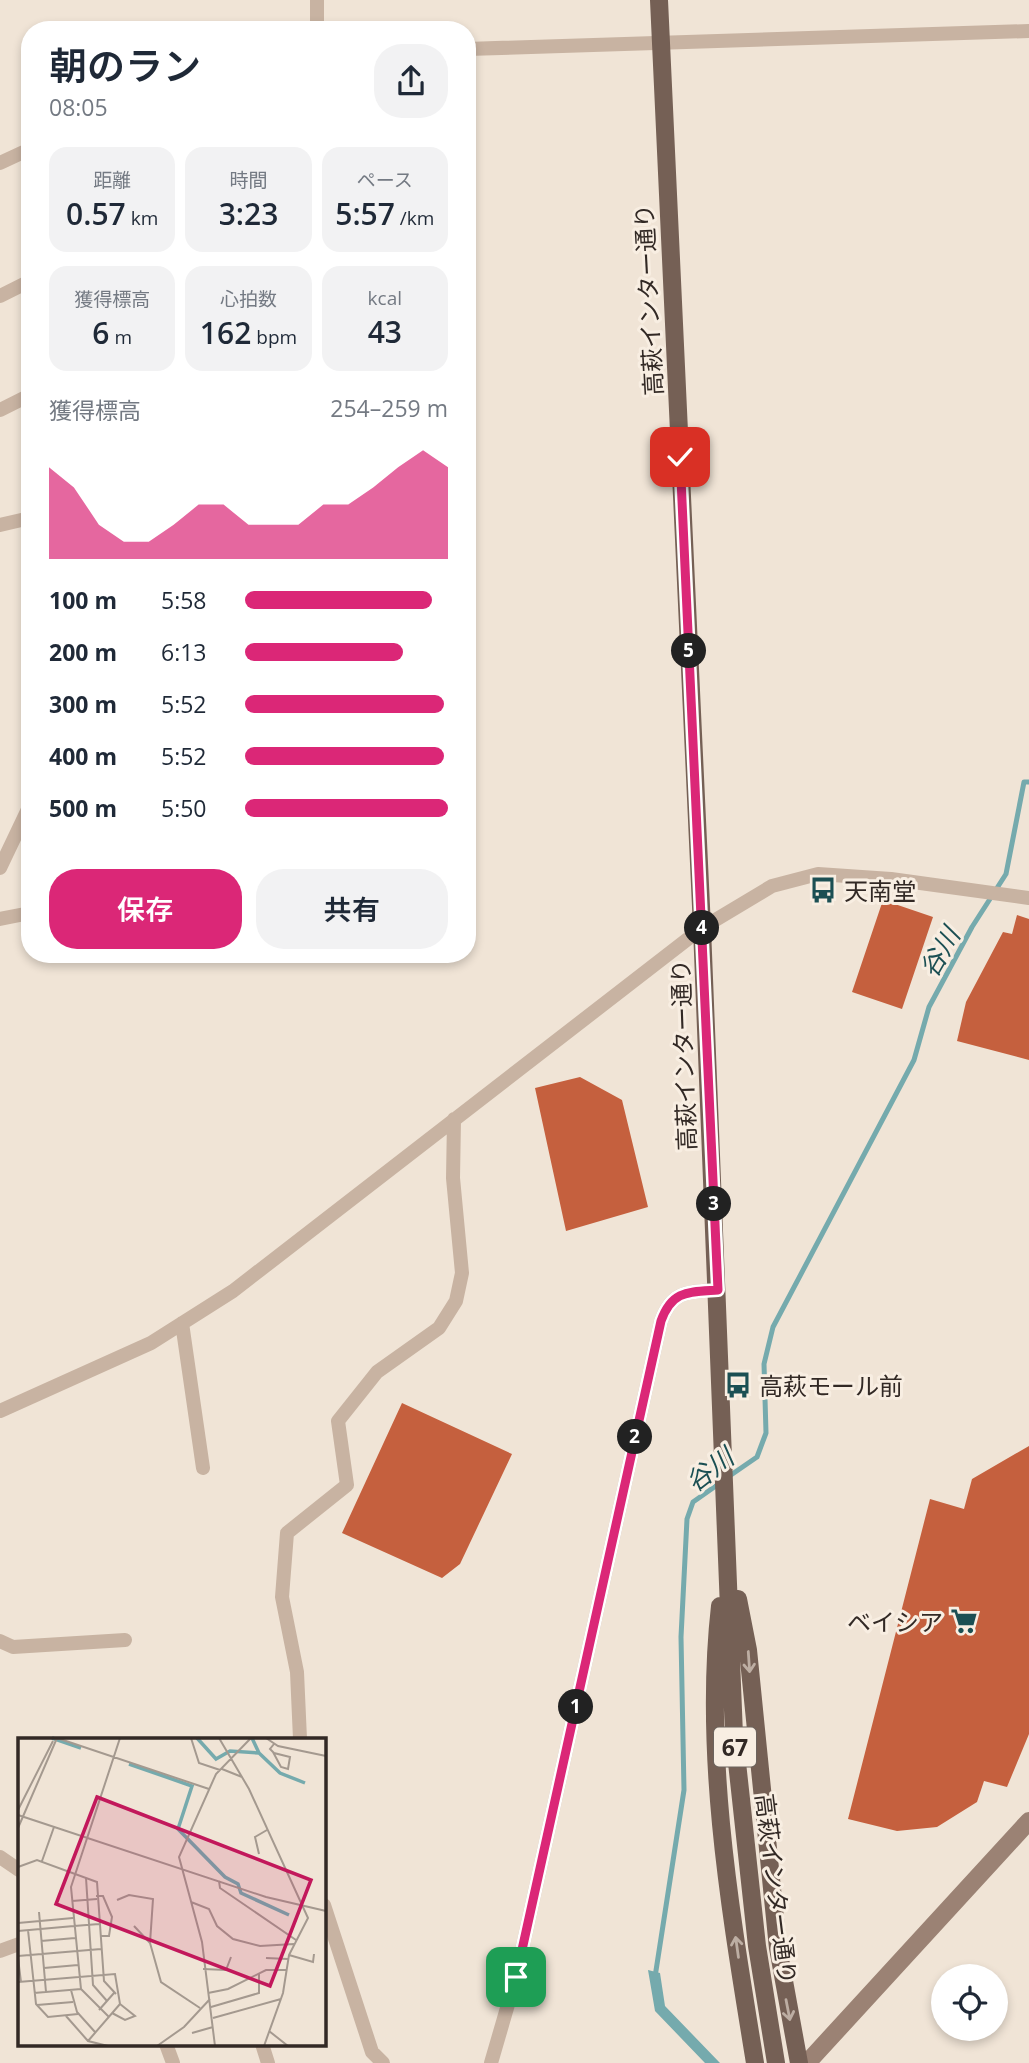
<!DOCTYPE html>
<html lang="ja">
<head>
<meta charset="utf-8">
<style>
  :root { --surface:#fff; --page:#f2f2f3; --text:#1f2937; --muted:#747a83; --accent:#db2777 }
  body { margin:0; font-family:"Open Sans","Noto Sans JP",sans-serif; background:var(--page); color:var(--text); height:100vh; display:flex; flex-direction:column; font-size:26px; white-space:nowrap }
  * { box-sizing:border-box; margin:0 }
  p { font-size:23px; color:var(--muted) }
  .icon { flex:none; width:38px; height:38px; fill:none; stroke:currentColor; stroke-width:2; stroke-linecap:round; stroke-linejoin:round }
  .map { position:relative; flex:1; overflow:hidden }
  .drawer { position:absolute; left:21px; top:21px; width:455px; height:942px; display:flex; flex-direction:column; background:var(--surface); border-radius:28px; box-shadow:0 4px 10px #0003 }
  .drawer>* { flex:none }
  .fabs { position:absolute; left:931px; top:1964px; display:grid; gap:14px }
  .fabs a { display:grid; place-items:center; width:77px; height:77px; border-radius:50%; background:var(--surface); box-shadow:0 4px 10px #0003; font-size:35px }
  .pin { position:absolute; display:grid; place-items:center; width:60px; height:60px; color:#fff; margin:-30px; border-radius:14px; box-shadow:0 4px 10px #0006 }
  .km { position:absolute; width:35px; height:35px; margin:-18px; border-radius:50%; background:#222; color:#fff; font-size:19px; line-height:35px; text-align:center }
  .round { display:grid; place-items:center; flex:none; width:74px; height:74px; border-radius:28px; background:var(--page) }
  .summary { display:flex; align-items:center; justify-content:space-between; height:119px; padding:0 28px }
  h1 { font-size:38px; font-weight:600; line-height:52px }
  .stats { display:grid; grid-template-columns:repeat(3,1fr); gap:10px; height:119px; padding:7px 28px }
  .stats div { display:grid; align-content:center; border-radius:18px; background:var(--page); text-align:center }
  .stats b { font-size:30px; font-weight:600 }
  .stats small { font-size:19px; font-weight:400 }
  .stats p { font-size:19px }
  .chart { height:196px; padding:14px 28px }
  .chart p { display:flex; justify-content:space-between }
  .chart svg { width:100%; height:126px; margin-top:7px; fill:var(--accent); opacity:.7 }
  .action { display:flex; gap:14px; margin-top:auto; padding:14px 28px }
  .action a { flex:1; height:80px; border-radius:28px; background:var(--accent); color:#fff; font-size:28px; font-weight:600; line-height:80px; text-align:center }
  .action a+a { background:var(--page); color:var(--text) }
  ul { padding:0 28px; list-style:none; font-size:23px }
  li { display:grid; grid-template-columns:112px 84px 1fr; align-items:center; height:52px }
  li i { height:18px; border-radius:9px; background:var(--accent) }
  .map>svg:first-child { display:block }
  .water { fill:#75aaad }
  .lines { fill:none; stroke-linecap:round; stroke-linejoin:round }
  .stream { stroke:#75aaad; stroke-width:5 }
  .building { fill:#c5603e }
  .street { stroke:#c8b3a2; stroke-width:14 }
  .secondary { stroke:#9b8274; stroke-width:18 }
  .primary { stroke:#756055; stroke-width:18 }
  .oneway { stroke:#bdaea3 }
  .route-casing { stroke:#fff; stroke-width:14 }
  .route { stroke:#db2777; stroke-width:9 }
  .labels { text-anchor:middle; dominant-baseline:central; stroke-width:6; stroke-linejoin:round; paint-order:stroke }
  .shield { fill:#f8eee2; stroke:#6d645e; stroke-width:2 }
  .shield-label { font-size:23px; font-weight:bold; fill:#322925 }
  .street-label { font-size:24px; fill:#322925; stroke:#f8eee2 }
  .poi-label { font-size:24px; fill:#322925; stroke:#f8eee2; text-anchor:start }
  .water-label { font-size:26px; font-style:italic; fill:#1b4f53; stroke:#f8eee2 }
  .inset-river { fill:none; stroke:#75aaad; stroke-width:3.5 }
  .inset-road { fill:none; stroke:#a4998f; stroke-width:2 }
  .view { fill:#c2185b; fill-opacity:0.15; stroke:#c2185b; stroke-width:3.5 }
  .inset-edge { fill:none; stroke:#322925; stroke-width:3.5 }
</style>
</head>
<body>
<div class="map">
<svg width="1029" height="2063" viewBox="0 0 1029 2063">
  <rect width="100%" height="100%" fill="#f0e4d6"/>
  <path class="water" d="M648,1970L660,1973L665,2006L720,2063H705L655,2011Z"/>
  <g class="lines">
    <path class="stream" d="M728,1477L757,1457L766,1433L764,1364L773,1327L914,1060L929,1007L972,927L1006,874L1024,782H1029
      M655,1977L684,1790L681,1637L687,1519L693,1502L720,1483"/>
  </g>
  <path class="building" d="M883,900L933,917L902,1009L852,992Z
    M1017,915L1029,919V1060L957,1041L966,1002L1003,932L1012,934Z
    M580,1077L622,1100L648,1207L566,1231L535,1088Z
    M402,1403L512,1454L460,1564L442,1578L342,1533Z
    M1029,1446V1734L1007,1787L984,1781L977,1802L937,1827L897,1831L848,1819L930,1499L964,1509L972,1479Z"/>
  <g class="lines">
    <path class="street" d="M317,0V30
      M467,49L1029,31
      M0,163L30,149
      M0,296L30,281
      M0,410L30,395
      M0,525L30,518
      M0,868L30,805
      M0,919L30,913
      M182,1323L203,1468
      M0,1411L151,1343L233,1291L702,928L772,886L818,874L891,879L1029,898
      M0,1641L13,1647L125,1640
      M300,1739L297,1672L282,1597L287,1533L347,1485L338,1421L377,1372L439,1328L456,1301L462,1273L453,1178L454,1119
      M0,1857L19,1870
      M324,1905L372,2052L383,2063
      M0,1951L19,1944
      M166,2044L173,2063
      M262,2044L268,2063
      M491,2063L516,1977L661,1321C672,1290 688,1292 717,1290"/>
    <path class="secondary" d="M807,2063L1029,1821"/>
    <path class="primary" d="M659,0L702,928L734,1735L757,1946L776,2063
      M738,1599L748,1650L778,1948L799,2063
      M720,1606C703,1756 731,1915 755,2063"/>
  </g>
  <defs><path id="oneway-shaft" d="M-6 0H5M1.5-3L5.5 0L1.5 3" fill="none" stroke-width="1.6" stroke-linecap="round" stroke-linejoin="round" transform="scale(1.75)"/></defs>
  <g class="oneway">
    <use href="#oneway-shaft" transform="translate(749 1662) rotate(86)"/>
    <use href="#oneway-shaft" transform="translate(737 1947) rotate(-98)"/>
    <use href="#oneway-shaft" transform="translate(788 2010) rotate(79)"/>
  </g>
  <g class="lines">
    <g class="route-casing">
      <path id="route" d="M516,1977L661,1321C672,1290 688,1292 718,1290L680,457"/>
    </g>
    <use href="#route" class="route"/>
  </g>
  <defs>
    <g id="bus-bare" transform="scale(2.1)"><path d="M-5-6H5V4H4V6H2V4H-2V6H-4V4H-5ZM-3.5-4V0h7V-4ZM-3.5 1.2v1.5H-2V1.2ZM2 1.2v1.5H3.5V1.2Z" fill="#1b4f53" stroke="#f8eee2" stroke-width="2.5" paint-order="stroke"/></g>
    <g id="supermarket-bare" transform="scale(2.1)"><path d="M-6-5.5h2.5l.6 2H6L4.5 2H-2.5L-4.4-4H-6ZM-1.5 3.2a1.3 1.3 0 1 0 .1 0ZM3 3.2a1.3 1.3 0 1 0 .1 0Z" fill="#1b4f53" stroke="#f8eee2" stroke-width="2.5" paint-order="stroke"/></g>
  </defs>
  <g fill-rule="evenodd">
    <use href="#bus-bare" x="823" y="890"/>
    <use href="#bus-bare" x="738" y="1385"/>
    <use href="#supermarket-bare" x="964" y="1621"/>
  </g>
  <g class="labels">
    <rect class="shield" x="714" y="1727.5" width="42" height="39" rx="5"/>
    <g class="shield-label">
      <text x="735" y="1747">67</text>
    </g>
    <g class="street-label">
      <text transform="translate(648 300) rotate(-93)">高萩インター通り</text>
      <text transform="translate(683 1055) rotate(-92)">高萩インター通り</text>
      <text transform="translate(777 1889) rotate(83)">高萩インター通り</text>
    </g>
    <g class="poi-label">
      <text x="844" y="890">天南堂</text>
      <text x="759" y="1385">高萩モール前</text>
      <text x="943" y="1621" text-anchor="end">ベイシア</text>
    </g>
    <g class="water-label">
      <text transform="translate(939 952) rotate(-60)">谷川</text>
      <text transform="translate(709 1469) rotate(-38)">谷川</text>
    </g>
  </g>
  <g transform="translate(18 1738)">
    <rect width="308" height="308" fill="#f0e4d6"/>
    <path class="inset-river" d="M34,0L63,10M179,0L198,21L212,13L241,15M234,0L241,15L262,35L287,45M111,26L174,48L160,91L207,139L220,146L223,155L271,177"/>
    <path class="inset-road" d="M39,0L191,51M173,0L181,25L202,32M201,0L231,51L290,180L271,217L265,255L246,308M248,0L260,8L308,18M255,14L263,29L270,31L272,19L256,15L252,11L256,6M204,31L224,39M0,72L35,3M0,77L248,159L308,173M0,90L39,0M241,116L237,99L249,92M24,123L36,89M0,129L19,122L79,144L86,243L98,256M68,140L75,247L89,263M201,143L202,150L278,202M78,158H85L94,179L91,198H83M99,162L111,157L135,161L132,205L143,244L182,270M54,163L79,161M173,164L191,171L199,188L215,201L242,208L276,206M21,174L28,254M0,185L55,180M56,188L81,186M116,188L132,205M10,192L18,266L30,279L60,276M0,193L56,188M23,203L57,200M271,217L295,224L296,216M0,218L83,211M0,220L3,244M248,220L270,221M26,230L60,227M185,231L208,232L213,219M0,244L97,236L102,266L117,278L107,282L94,275M53,252L59,274L77,294M16,255L63,251M190,255L210,251L248,232H269M19,267L55,264M193,269L241,255V235M81,272L96,255M48,278L70,303L90,308M91,279L63,251L53,149L102,0M195,280L263,261M251,293L270,308M174,295L195,289M70,303L102,266M139,308L166,289L192,261M197,308L184,204L161,119L198,36L233,0M208,308H234"/>
    <path class="view" d="M79,59L293,142L252,248L38,166Z"/>
    <rect width="308" height="308" class="inset-edge"/>
  </g>
</svg>
<div class="fabs">
<a><svg class="icon" aria-label="locate" viewBox="0 0 24 24"><circle cx="12" cy="12" r="6"/><path d="M12 2v4M12 18v4M2 12h4M18 12h4"/></svg></a>
</div>
<div class="pin" style="left:516px;top:1977px;background:#1e9e55"><svg class="icon" aria-label="arrive" viewBox="0 0 24 24"><path d="M6 21V4h12l-3 4 3 4H6"/></svg></div>
<div class="pin" style="left:680px;top:457px;background:#d93025"><svg class="icon" aria-label="check" viewBox="0 0 24 24"><path d="M5 12l5 5 9-10"/></svg></div>
<b class="km" style="left:576px;top:1707px">1</b>
<b class="km" style="left:635px;top:1437px">2</b>
<b class="km" style="left:714px;top:1204px">3</b>
<b class="km" style="left:702px;top:928px">4</b>
<b class="km" style="left:689px;top:651px">5</b>
<section class="drawer">
<div class="summary"><div><h1>朝のラン</h1><p>08:05</p></div><a class="round"><svg class="icon" aria-label="share" viewBox="0 0 24 24"><path d="M12 15V3M7 8l5-5 5 5M5 13v7h14v-7"/></svg></a></div>
<div class="stats">
<div><p>距離</p><b>0.57<small> km</small></b></div>
<div><p>時間</p><b>3:23</b></div>
<div><p>ペース</p><b>5:57<small> /km</small></b></div>
</div>
<div class="stats">
<div><p>獲得標高</p><b>6<small> m</small></b></div>
<div><p>心拍数</p><b>162<small> bpm</small></b></div>
<div><p>kcal</p><b>43</b></div>
</div>
<div class="chart"><p><span>獲得標高</span>254–259 m</p>
<svg viewBox="0 0 160 44" preserveAspectRatio="none"><path d="M0 44V12L10 19L20 32L30 38L40 38L50 32L60 25L70 25L80 32L90 32L100 32L110 25L120 25L130 19L140 12L150 6L160 12V44z"/></svg>
</div>
<ul>
<li><b>100 m</b>5:58<i style="width:92%"></i></li>
<li><b>200 m</b>6:13<i style="width:78%"></i></li>
<li><b>300 m</b>5:52<i style="width:98%"></i></li>
<li><b>400 m</b>5:52<i style="width:98%"></i></li>
<li><b>500 m</b>5:50<i style="width:100%"></i></li>
</ul>
<div class="action"><a>保存</a><a>共有</a></div>
</section>
</div>
</body>
</html>
